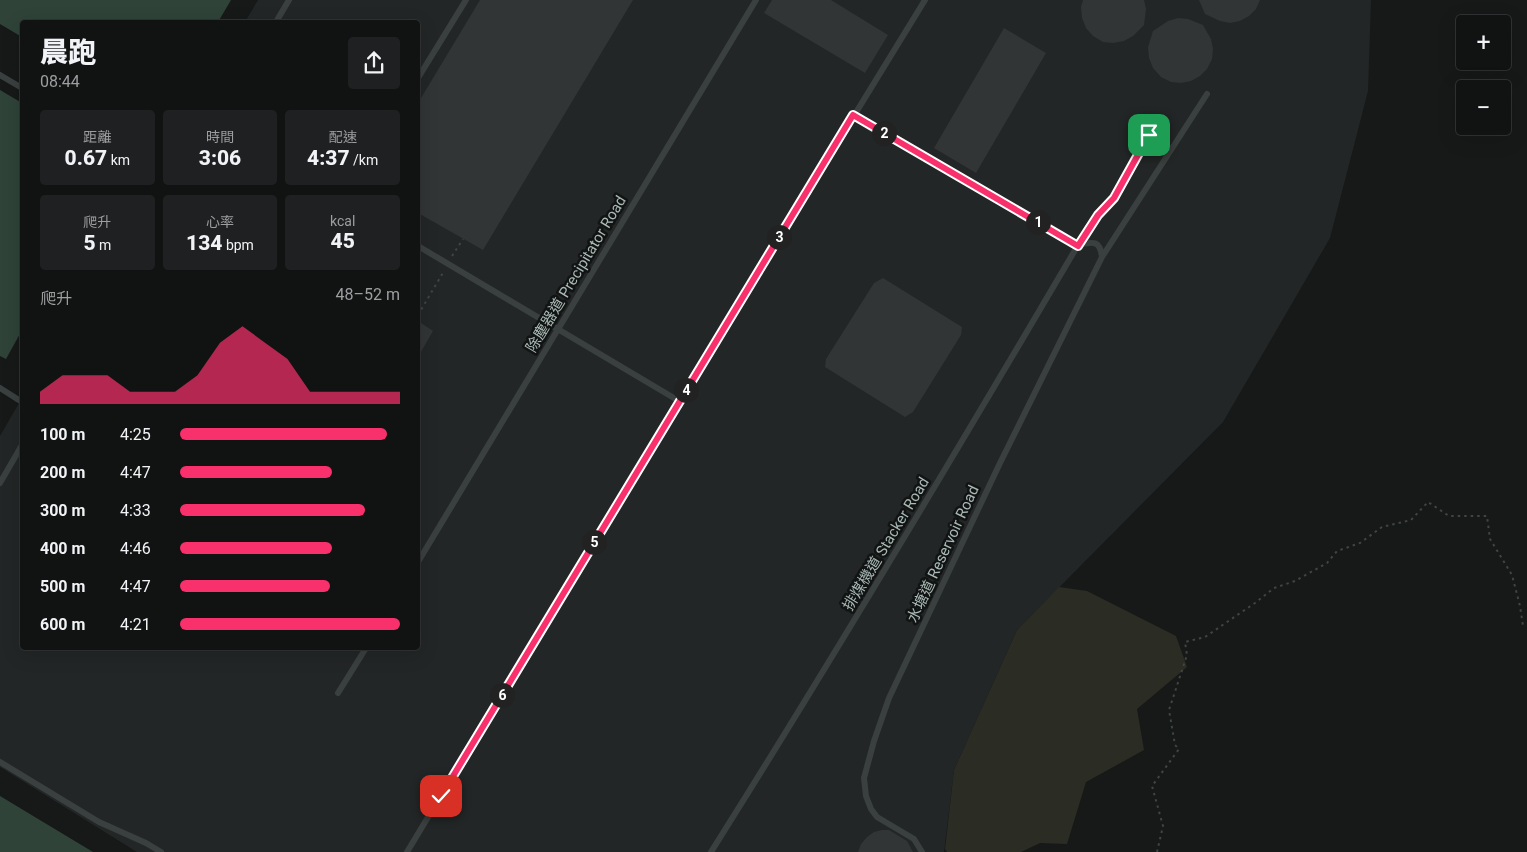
<!DOCTYPE html>
<html lang="zh-TW">
<head>
<meta charset="utf-8">
<style>
  :root { --surface:#111313; --page:#1e2021; --text:#f1f3f6; --muted:#9c9ea0; --line:#303233; --accent:#f8306c }
  body { margin:0; font-family:Roboto,"Noto Sans TC",sans-serif; background:var(--page); color:var(--text); height:100vh; display:flex; flex-direction:column; font-size:19px; white-space:nowrap }
  * { box-sizing:border-box; margin:0 }
  p { font-size:16px; color:var(--muted) }
  .icon { flex:none; width:28px; height:28px; fill:none; stroke:currentColor; stroke-width:2; stroke-linecap:round; stroke-linejoin:round }
  .map { position:relative; flex:1; overflow:hidden }
  .drawer { position:absolute; left:20px; top:20px; width:400px; height:630px; display:flex; flex-direction:column; background:var(--surface); border-radius:5px; box-shadow:0 5px 20px #0002,0 0 0 1px var(--line) }
  .drawer>* { flex:none }
  .fabs { position:absolute; left:1456px; top:15px; display:grid; gap:10px }
  .fabs a { display:grid; place-items:center; width:55px; height:55px; border-radius:5px; background:var(--surface); box-shadow:0 5px 20px #0002,0 0 0 1px var(--line); font-size:25px }
  .pin { position:absolute; display:grid; place-items:center; width:42px; height:42px; color:#fff; margin:-21px; border-radius:10px; box-shadow:0 2px 8px #0006 }
  .km { position:absolute; width:25px; height:25px; margin:-12px; border-radius:50%; background:#222; color:#fff; font-size:14px; line-height:25px; text-align:center }
  .round { display:grid; place-items:center; flex:none; width:52px; height:52px; border-radius:5px; background:var(--page) }
  .overview { display:flex; align-items:center; justify-content:space-between; height:85px; padding:0 20px }
  h1 { font-size:28px; font-weight:800; line-height:38px }
  .stats { display:grid; grid-template-columns:repeat(3,1fr); gap:8px; height:85px; padding:5px 20px }
  .stats div { display:grid; align-content:center; border-radius:5px; background:var(--page); text-align:center }
  .stats b { font-size:21px; font-weight:800 }
  .stats small { font-size:14px; font-weight:400 }
  .stats p { font-size:14px }
  .chart { height:140px; padding:10px 20px }
  .chart p { display:flex; justify-content:space-between }
  .chart svg { width:100%; height:90px; margin-top:5px; fill:var(--accent); opacity:.7 }
  ul { padding:0 20px; list-style:none; font-size:16px }
  li { display:grid; grid-template-columns:80px 60px 1fr; align-items:center; height:38px }
  li i { height:12px; border-radius:6px; background:var(--accent) }
  .map>svg:first-child { display:block }
  .built { fill:#232626 }
  .green { fill:#2b2c23 }
  .water { fill:#2f4339 }
  .building { fill:#323535 }
  .lines { fill:none; stroke-linecap:round; stroke-linejoin:round }
  .path { stroke:#3e4543; stroke-width:2; stroke-dasharray:2.5 4; stroke-linecap:butt }
  .service { stroke:#3a403f; stroke-width:6 }
  .route-casing { stroke:#fff; stroke-width:10 }
  .route { stroke:#f8306c; stroke-width:6 }
  .labels { text-anchor:middle; dominant-baseline:central; stroke-width:5; stroke-linejoin:round; paint-order:stroke }
  .street-label { font-size:15px; fill:#a9b9b5; stroke:#121414 }
</style>
</head>
<body>
<div class="map">
<svg width="1527" height="852" viewBox="0 0 1527 852">
  <rect width="100%" height="100%" fill="#171919"/>
  <path class="built" d="M258,0H1371L1368,91L1330,238L1223,422L1017,630L954,770L944,852H137L0,767V436L22,398V648H418V22H245Z"/>
  <path class="green" d="M1059,587L1087,591L1176,636L1187,667L1137,709L1144,750L1086,782L1067,844L1040,843L1021,852H947L945,849L954,770L1017,630Z"/>
  <path class="water" d="M0,0H231L218,22H22V37L0,24Z
    M0,90L22,103V330L6,359L0,356Z
    M0,796L93,852H0Z"/>
  <path class="building" d="M480,0H633L483,250L418,213V103Z
    M772,0H831L888,35L865,73L764,13Z
    M1083,0H1144L1146,9L1144,25L1133,36L1124,41L1113,43L1103,42L1093,36L1086,28L1082,18L1081,7Z
    M1199,0H1260L1256,9L1249,16L1240,21L1230,23L1220,21L1205,14Z
    M1178,18L1188,19L1203,25L1211,39L1213,49L1212,59L1207,69L1200,76L1191,81L1181,83L1171,82L1161,77L1153,68L1149,58L1148,47L1153,31L1168,21Z
    M1004,28L1046,53L976,173L934,148Z
    M883,278L962,327L961,335L913,412L905,417L825,367L826,359L874,283Z
    M418,321L433,331L418,357Z
    M882,830H889L907,841L913,852H858L861,844L867,837L874,832Z"/>
  <g class="lines">
    <path class="path" d="M452,256L463,239
      M418,315L444,271
      M1157,852L1163,826L1152,786L1179,749L1175,745L1169,710L1187,655L1185,642L1205,637L1255,603L1274,588L1295,581L1327,563L1337,551L1360,543L1382,527L1411,520L1428,502L1449,516H1487L1490,539L1512,575L1520,606L1523,626"/>
    <path class="service" d="M276,22L289,0
      M0,75L22,88
      M418,78L466,0
      M853,115L1078,245C1092,242 1100,239 1102,257
      M418,246L679,401
      M0,388L22,402
      M0,483L22,445
      M418,562L756,0
      M338,693L366,648
      M0,762L99,822L146,843L161,852
      M407,852L679,401L925,0
      M711,852C837,652 958,449 1078,245L1098,215L1114,198L1149,135
      M922,852L914,839L877,817L871,809L866,796L864,778L874,741L889,698L1000,463L1102,257L1207,94"/>
  </g>
  <g class="lines">
    <g class="route-casing">
      <path id="route" d="M441,796L853,115L1078,246L1098,215L1114,198L1149,135"/>
    </g>
    <use href="#route" class="route"/>
  </g>
  <g class="labels">
    <g class="street-label">
      <text transform="translate(576 274) rotate(-59)">除塵器道 Precipitator Road</text>
      <text transform="translate(886 544) rotate(-59)">排煤機道 Stacker Road</text>
      <text transform="translate(943 554) rotate(-65)">水塘道 Reservoir Road</text>
    </g>
  </g>
</svg>
<div class="fabs">
<a>+</a>
<a>−</a>
</div>
<div class="pin" style="left:1149px;top:135px;background:#1e9e55"><svg class="icon" aria-label="arrive" viewBox="0 0 24 24"><path d="M6 21V4h12l-3 4 3 4H6"/></svg></div>
<div class="pin" style="left:441px;top:796px;background:#d93025"><svg class="icon" aria-label="check" viewBox="0 0 24 24"><path d="M5 12l5 5 9-10"/></svg></div>
<b class="km" style="left:1038px;top:222px">1</b>
<b class="km" style="left:884px;top:133px">2</b>
<b class="km" style="left:779px;top:237px">3</b>
<b class="km" style="left:686px;top:390px">4</b>
<b class="km" style="left:594px;top:542px">5</b>
<b class="km" style="left:502px;top:695px">6</b>
<section class="drawer">
<div class="overview"><div><h1>晨跑</h1><p>08:44</p></div><a class="round"><svg class="icon" aria-label="share" viewBox="0 0 24 24"><path d="M12 15V3M7 8l5-5 5 5M5 13v7h14v-7"/></svg></a></div>
<div class="stats">
<div><p>距離</p><b>0.67<small> km</small></b></div>
<div><p>時間</p><b>3:06</b></div>
<div><p>配速</p><b>4:37<small> /km</small></b></div>
</div>
<div class="stats">
<div><p>爬升</p><b>5<small> m</small></b></div>
<div><p>心率</p><b>134<small> bpm</small></b></div>
<div><p>kcal</p><b>45</b></div>
</div>
<div class="chart"><p><span>爬升</span>48–52 m</p>
<svg viewBox="0 0 160 44" preserveAspectRatio="none"><path d="M0 44V38L10 30L20 30L30 30L40 38L50 38L60 38L70 30L80 14L90 6L100 14L110 22L120 38L130 38L140 38L150 38L160 38V44z"/></svg>
</div>
<ul>
<li><b>100 m</b>4:25<i style="width:94%"></i></li>
<li><b>200 m</b>4:47<i style="width:69%"></i></li>
<li><b>300 m</b>4:33<i style="width:84%"></i></li>
<li><b>400 m</b>4:46<i style="width:69%"></i></li>
<li><b>500 m</b>4:47<i style="width:68%"></i></li>
<li><b>600 m</b>4:21<i style="width:100%"></i></li>
</ul>
</section>
</div>
</body>
</html>
